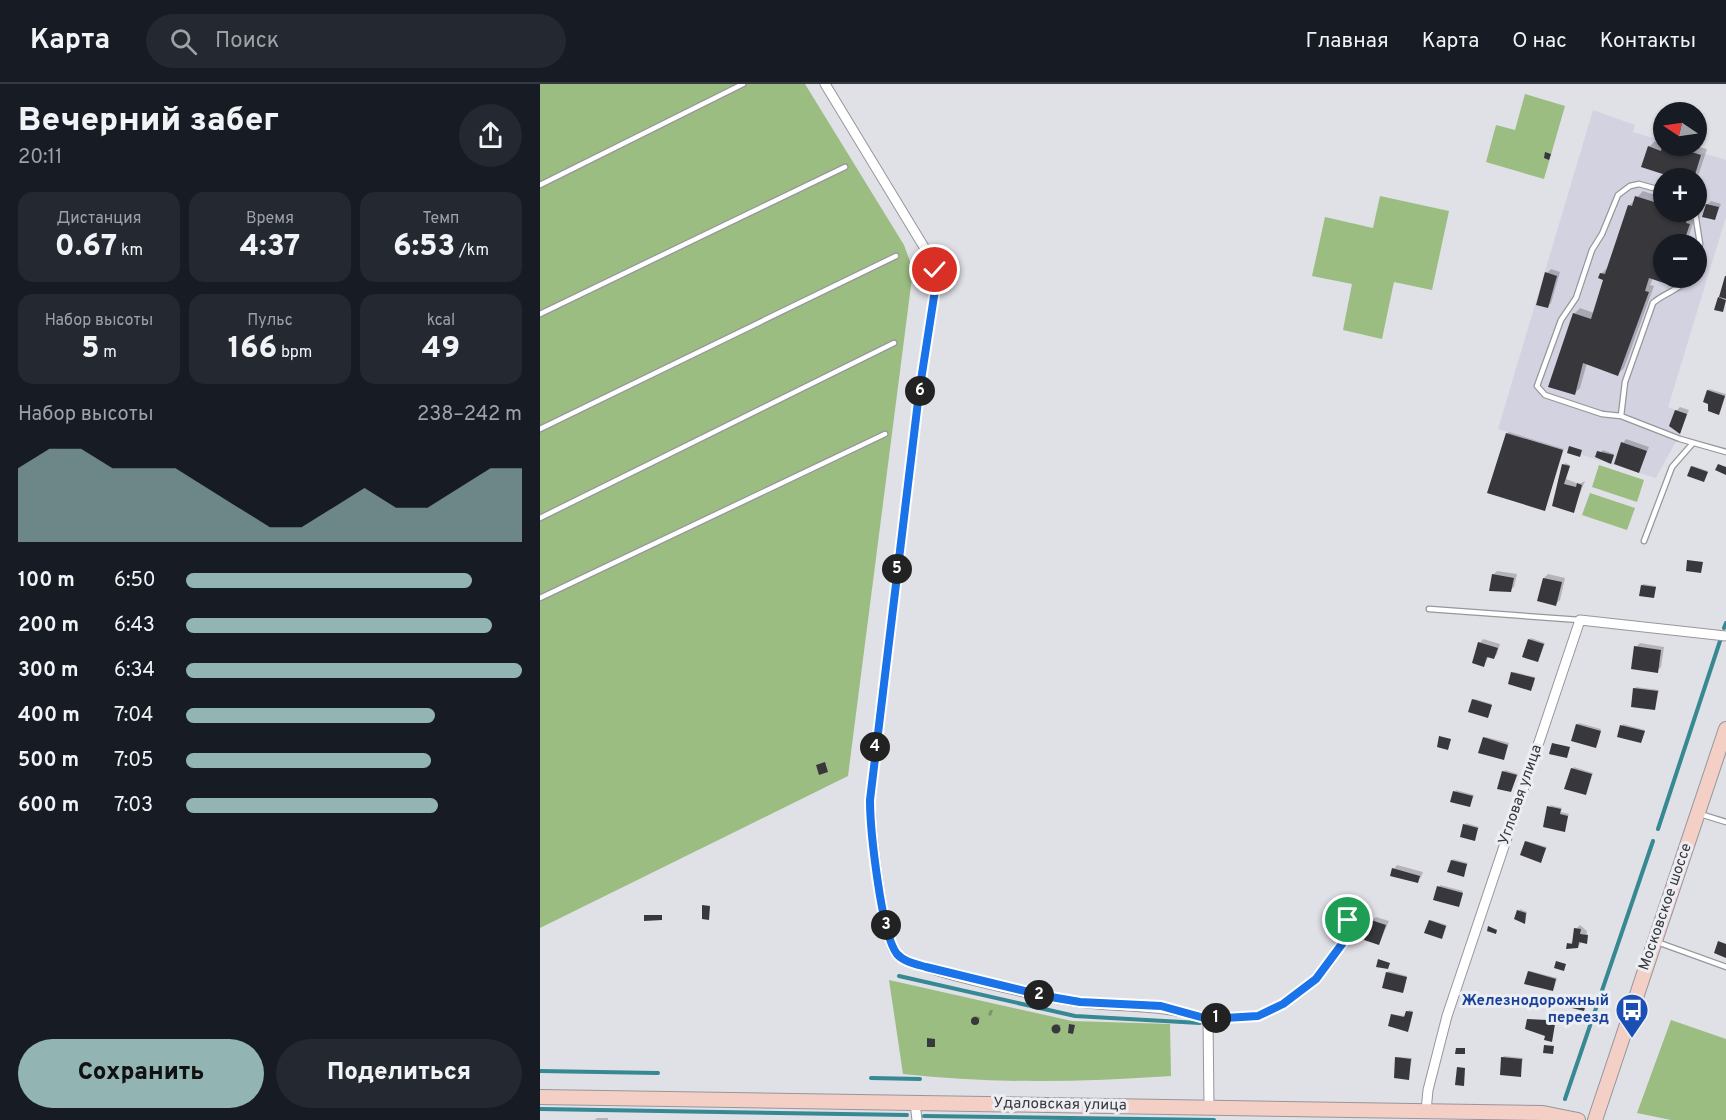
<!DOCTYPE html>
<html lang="ru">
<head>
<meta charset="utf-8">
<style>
  :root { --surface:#171b24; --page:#242831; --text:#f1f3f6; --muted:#9ea1a6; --line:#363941; --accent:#92b4b3 }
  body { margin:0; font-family:Overpass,sans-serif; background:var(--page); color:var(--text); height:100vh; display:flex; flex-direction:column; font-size:22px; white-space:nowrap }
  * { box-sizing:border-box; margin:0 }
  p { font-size:20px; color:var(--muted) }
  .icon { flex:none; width:33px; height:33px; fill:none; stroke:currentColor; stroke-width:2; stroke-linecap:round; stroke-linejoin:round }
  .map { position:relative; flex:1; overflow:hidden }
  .drawer { display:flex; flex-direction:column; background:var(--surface); width:540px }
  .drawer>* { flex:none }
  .needle { width:39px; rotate:283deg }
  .fabs { position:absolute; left:1113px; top:18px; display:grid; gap:12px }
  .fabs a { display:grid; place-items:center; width:54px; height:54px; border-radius:50%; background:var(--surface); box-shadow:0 2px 4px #0004; font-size:30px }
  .pin { position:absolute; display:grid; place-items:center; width:51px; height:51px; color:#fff; margin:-26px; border:3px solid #fff; border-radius:50%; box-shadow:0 2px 6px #0007 }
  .km { position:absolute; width:30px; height:30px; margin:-15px; border-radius:50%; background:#222; color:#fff; font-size:16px; line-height:30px; text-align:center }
  .round { display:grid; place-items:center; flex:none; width:63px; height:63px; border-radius:32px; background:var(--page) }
  .overview { display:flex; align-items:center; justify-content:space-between; height:102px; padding:0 18px }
  h1 { font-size:33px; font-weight:800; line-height:45px }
  .stats { display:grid; grid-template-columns:repeat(3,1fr); gap:9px; height:102px; padding:6px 18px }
  .stats div { display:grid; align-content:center; border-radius:15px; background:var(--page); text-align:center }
  .stats b { font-size:30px; font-weight:800 }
  .stats small { font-size:16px; font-weight:400 }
  .stats p { font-size:16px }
  .chart { height:168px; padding:12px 18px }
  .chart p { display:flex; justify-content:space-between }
  .chart svg { width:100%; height:108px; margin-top:6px; fill:var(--accent); opacity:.7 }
  .action { display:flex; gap:12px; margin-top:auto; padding:12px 18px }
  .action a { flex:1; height:69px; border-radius:36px; background:var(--accent); color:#111; font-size:24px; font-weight:800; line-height:69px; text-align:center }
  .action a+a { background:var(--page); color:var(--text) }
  ul { padding:0 18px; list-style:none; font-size:20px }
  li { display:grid; grid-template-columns:96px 72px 1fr; align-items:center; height:45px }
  li i { height:15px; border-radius:8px; background:var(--accent) }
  header { display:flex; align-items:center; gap:36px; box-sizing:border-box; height:84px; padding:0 30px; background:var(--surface); border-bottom:2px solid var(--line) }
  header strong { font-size:28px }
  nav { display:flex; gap:33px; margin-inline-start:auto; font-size:21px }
  .search { width:420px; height:54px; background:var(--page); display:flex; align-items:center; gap:15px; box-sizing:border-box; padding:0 21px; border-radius:33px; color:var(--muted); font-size:22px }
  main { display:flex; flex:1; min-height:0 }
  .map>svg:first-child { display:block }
  .built { fill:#d3d2e0; fill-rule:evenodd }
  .green { fill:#9bbd81 }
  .shadow { fill:#0003 }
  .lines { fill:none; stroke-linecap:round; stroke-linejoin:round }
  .stream { stroke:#368892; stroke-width:4 }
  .building { fill:#37373c }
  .service-casing { stroke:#96969c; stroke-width:7 }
  .minor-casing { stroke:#96969c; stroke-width:11 }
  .secondary-casing { stroke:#96969c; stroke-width:16 }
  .service { stroke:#fff; stroke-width:4.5 }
  .minor { stroke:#fff; stroke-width:9 }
  .secondary { stroke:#f3cfc5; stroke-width:14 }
  .route-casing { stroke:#fff; stroke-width:12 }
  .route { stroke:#1a73e8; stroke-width:8 }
  .labels { text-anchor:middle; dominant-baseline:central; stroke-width:6; stroke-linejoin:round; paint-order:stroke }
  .street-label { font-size:15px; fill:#373739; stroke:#ededf4 }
  .transit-label { font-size:15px; font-weight:bold; fill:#164399; stroke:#ededf4; text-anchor:end }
</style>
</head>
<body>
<header>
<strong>Карта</strong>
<div class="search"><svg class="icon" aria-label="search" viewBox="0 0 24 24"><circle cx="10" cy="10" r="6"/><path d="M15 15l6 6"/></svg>Поиск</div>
<nav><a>Главная</a><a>Карта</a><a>О нас</a><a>Контакты</a></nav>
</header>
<main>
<section class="drawer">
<div class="overview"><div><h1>Вечерний забег</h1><p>20:11</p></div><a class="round"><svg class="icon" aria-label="share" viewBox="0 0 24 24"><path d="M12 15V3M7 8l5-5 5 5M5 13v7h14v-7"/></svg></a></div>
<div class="stats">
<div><p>Дистанция</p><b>0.67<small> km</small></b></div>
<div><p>Время</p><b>4:37</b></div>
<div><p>Темп</p><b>6:53<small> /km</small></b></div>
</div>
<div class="stats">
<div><p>Набор высоты</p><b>5<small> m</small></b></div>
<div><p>Пульс</p><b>166<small> bpm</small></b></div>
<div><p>kcal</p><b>49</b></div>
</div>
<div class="chart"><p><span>Набор высоты</span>238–242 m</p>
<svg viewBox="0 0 160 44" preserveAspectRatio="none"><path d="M0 44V14L10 6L20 6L30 14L40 14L50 14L60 22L70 30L80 38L90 38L100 30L110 22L120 30L130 30L140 22L150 14L160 14V44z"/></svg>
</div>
<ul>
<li><b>100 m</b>6:50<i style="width:85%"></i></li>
<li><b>200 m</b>6:43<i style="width:91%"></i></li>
<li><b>300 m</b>6:34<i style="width:100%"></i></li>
<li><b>400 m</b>7:04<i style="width:74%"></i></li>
<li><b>500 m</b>7:05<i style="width:73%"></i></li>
<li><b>600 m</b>7:03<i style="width:75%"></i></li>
</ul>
<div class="action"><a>Сохранить</a><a>Поделиться</a></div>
</section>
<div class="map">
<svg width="1186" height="1036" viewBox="0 0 1186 1036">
  <rect width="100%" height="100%" fill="#e0e0e7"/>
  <path class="built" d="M1053,26L1095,41L1093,48L1123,57L1124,62H1138L1186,76V133L1128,323L1147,330L1140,350L1116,394L958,345ZM1124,94H1156V128H1124ZM1124,160H1156V194H1124Z"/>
  <path class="green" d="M0,0H265L364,161L373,186L308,692L0,844Z
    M985,10L1025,22L1004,95L946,78L956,41L975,46Z
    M840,112L909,127L892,206L854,198L842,255L803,246L812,200L772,192L785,133L833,144Z
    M1059,381L1104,396L1097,418L1052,403Z
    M1050,409L1095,424L1087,446L1042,431Z
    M349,896L532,937L630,940L631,992C541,998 453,1000 363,990Z
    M1131,936L1186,955V1036H1131L1097,1029Z"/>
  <path class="shadow" d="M1115,57L1124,62H1155L1167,65L1158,92L1140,94L1103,82L1109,63Z
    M1103,107L1124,114V128H1152L1151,132L1155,134L1146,160H1124V194H1135L1129,199L1113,194L1110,201L1114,202L1084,284L1078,290L1047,279L1040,304L1034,310V230L1040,224L1054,229L1065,195L1062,189L1068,183L1089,122Z
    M1171,117L1181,120L1175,135L1167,121Z
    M1011,185L1020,188L1011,219L1007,223V189Z
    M1169,305L1186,310L1180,328L1168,306Z
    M1140,323L1149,326L1140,348L1136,327Z
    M969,348L1024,365L1005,425L967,349Z
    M1086,355L1109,363L1099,387L1083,359Z
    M1063,366L1074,370L1072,377L1057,373Z
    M1025,379L1030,381L1026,395L1039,400L1045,397L1033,427L1018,396Z
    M1153,382L1168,387L1164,396L1152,383Z
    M957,487L977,490L974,503L970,506L953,491Z
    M1008,490L1025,494L1020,516L1016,520L1004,494Z
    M1103,500L1116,502L1113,513L1102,501Z
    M991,554L1005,559L998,577L989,556Z
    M943,555L960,560L957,570L954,574L949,572L944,581L940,559Z
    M1100,559L1124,563L1121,583L1117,587L1096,563Z
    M974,588L995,593L993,603L972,589Z
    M1096,603L1119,606L1115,625L1095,604Z
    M935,615L952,620L949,631L933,616Z
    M1039,639L1061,645L1057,661L1037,641Z
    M1083,640L1105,646L1102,656L1079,652Z
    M946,653L969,659L963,675L944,654Z
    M1034,683L1053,689L1047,708L1032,685Z
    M965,686L978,690L971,707L964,688Z
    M916,706L934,711L930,722L912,717Z
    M1010,721L1022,724L1021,728L1029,730L1024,747Z
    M926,739L939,743L934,755L925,741Z
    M987,757L1007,763L1001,777L986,758Z
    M913,775L928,779L923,791L912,777Z
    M857,781L883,788L881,793L877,797L854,785Z
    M900,801L923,807L918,822L895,815Z
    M980,825L987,828L985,838L979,827Z
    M836,833L849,837L839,860L832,836Z
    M891,836L907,841L903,852L890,837Z
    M1040,841L1047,847L1046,856H1049L1042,857L1038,863L1029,860L1034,857L1036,845Z
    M849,887L867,892L864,906L847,889Z
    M990,887L1017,894L1014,904L989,888Z
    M1030,912L1047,916L1045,924L1028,913Z
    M450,926H453L451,932L448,931Z
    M869,926L873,927L869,945L853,931L866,932Z
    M434,932L440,933L439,939L432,937Z
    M1011,932L1017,933L1011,956L988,936H1009Z
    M516,940L521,941L516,948H513Z
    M964,972L983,974L980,991L962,974Z
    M858,973L872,974L868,994L857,974Z
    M57,1034H68V1036H55Z"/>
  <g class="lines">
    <path class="stream" d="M1184,544L1186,539
      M1118,745L1180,557
      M359,892L535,932L660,939
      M0,987L118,989
      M331,994L380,995
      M1025,1015L1113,757
      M0,1025L367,1031
      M384,1032L674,1036"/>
  </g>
  <path class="building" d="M1108,62L1121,67L1122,62H1132L1161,71L1154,94H1135L1101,83Z
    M1005,68L1011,70L1009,76L1004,74Z
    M1095,112L1124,121V128L1148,130L1146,139L1150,140L1143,160H1124V194H1132L1130,201L1109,194L1105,207L1109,208L1078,292L1043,279L1035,311L1008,303L1033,229L1051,235L1063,196L1058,194L1060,189L1065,190L1088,121L1092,122Z
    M1166,120L1179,123L1175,136L1162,133Z
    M1005,188L1017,192L1008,224L996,221Z
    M1185,192H1186V215L1179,213Z
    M1178,213L1186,216L1183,228L1174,226Z
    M1167,306L1185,312L1179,331L1168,327V320L1163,318Z
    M1135,326L1147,330L1140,350L1129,342Z
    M966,349L1023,366L1005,427L947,409Z
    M1081,358L1107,367L1099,389L1074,380Z
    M1029,362L1042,366L1040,373L1027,369Z
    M1057,367L1074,371L1071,380L1055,373Z
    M1022,380L1030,382L1024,400L1036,403L1037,399L1042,401L1034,429L1012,422Z
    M1178,380L1186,383V391L1175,386Z
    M1151,382L1168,388L1164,398L1147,392Z
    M1147,476L1163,478L1161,489L1146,487Z
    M952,490L974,494L971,508L949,507Z
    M1003,494L1022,498L1016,522L997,517Z
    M1101,501L1116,503L1114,514L1099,512Z
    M988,555L1004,560L998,578L982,573Z
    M938,558L958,564L954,575L947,573L944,583L932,579Z
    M1094,562L1121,566L1118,589L1091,585Z
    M971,588L995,594L991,607L968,600Z
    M1093,604L1118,607L1115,626L1091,623Z
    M932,615L952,621L948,634L928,628Z
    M1036,640L1061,647L1056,664L1031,657Z
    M1080,641L1105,647L1101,659L1077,653Z
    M899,652L911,655L908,666L897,663Z
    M943,653L968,661L964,676L938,669Z
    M1012,659L1030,663L1027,674L1009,670Z
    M285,678L288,688L279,691L276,681Z
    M1031,684L1052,690L1046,711L1024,705Z
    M962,687L977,691L971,708L957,705Z
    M913,707L933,712L930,723L910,718Z
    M1007,722L1021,725L1020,730L1028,732L1025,748L1003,743Z
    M923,740L938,744L935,757L920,753Z
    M985,757L1006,764L1001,779L980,771Z
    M911,776L927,780L924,793L907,788Z
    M852,784L880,792L878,799L850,792Z
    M897,802L923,809L919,823L893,816Z
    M162,821L170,822L169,836L162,835Z
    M977,826L986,829L985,840L974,835Z
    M104,831H122V836L104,837Z
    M831,836L846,841L839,861L824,856Z
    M889,836L906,842L902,855L884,849Z
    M948,842L957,846L956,850L947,847Z
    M1034,844L1041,845L1040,850L1048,851L1047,860L1039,858L1038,864L1026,865L1027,859L1032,860Z
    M1178,857L1186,860V874L1174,869Z
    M838,875L850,879L848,885L836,883Z
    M1016,877L1026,880L1024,887L1014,884Z
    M988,887L1016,895L1013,907L984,900Z
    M846,888L867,893L863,909L842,904Z
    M927,909L937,912L936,917L925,914Z
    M1027,912L1047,917L1044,927L1024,922Z
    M866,927L873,928L868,948L848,942L851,930L864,933Z
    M431 937a4 4 0 1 1 8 0a4 4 0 1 1-8 0Z
    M1008,933L1016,934L1012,958L1004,956L1005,952L985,945L987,935L1007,936Z
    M529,940L535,941L533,950L528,949Z
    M511.5 945a4.5 4.5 0 1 1 9 0a4.5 4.5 0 1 1-9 0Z
    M387,954L395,955V963H387Z
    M1004,961L1014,962L1013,970L1003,969Z
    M916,964H925V970H915Z
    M855,973L871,975L869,996L854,994Z
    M961,973L982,975L981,993L960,991Z
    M917,983L925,984L924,1002L915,1001Z"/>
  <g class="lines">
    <g class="service-casing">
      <path id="service" d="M0,101L203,0
        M1124,107L1099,100L1090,102L1078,111L1062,150L1052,166L1036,214L1021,236L997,302L1005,311L1062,330L1081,332L1140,355L1186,368
        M1155,128L1160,160L1156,172
        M0,230L305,83
        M1081,332L1085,298L1113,219C1124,209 1140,206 1149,194
        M0,345L356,172
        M0,434L354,259
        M1104,457L1132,383L1153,359
        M0,514L345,350
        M889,525L1040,536
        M1160,730L1186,738
        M1117,858L1186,883
        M668,935C685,933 704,936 720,932C747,925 792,885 802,859C805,852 806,844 808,836"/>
    </g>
    <g class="minor-casing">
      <path id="minor" d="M285,0L387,168L395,186V206L379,309L330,716C331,745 341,845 355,868C367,886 511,914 538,918C583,924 625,920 668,935L669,1023
        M375,1019L377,1036
        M886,1027L888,1006L907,932L1040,536L1186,552"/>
    </g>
    <g class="secondary-casing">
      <path id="secondary" d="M0,1013L1003,1029L1038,1036
        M1055,1036L1186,645"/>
    </g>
    <use href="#service" class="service"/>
    <use href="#minor" class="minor"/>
    <use href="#secondary" class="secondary"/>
  </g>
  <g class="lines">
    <g class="route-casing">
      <path id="route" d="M395,186V206L379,309L330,716C330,744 341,850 357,870C364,878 376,880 386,883L505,912L540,918L621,922L668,935L718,932L743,920L776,895L802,860L808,836"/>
    </g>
    <use href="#route" class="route"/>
  </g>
  <defs>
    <g id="bus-pin" transform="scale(1.725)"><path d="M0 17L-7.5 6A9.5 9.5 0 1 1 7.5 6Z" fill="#1a4fb4" stroke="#ededf4"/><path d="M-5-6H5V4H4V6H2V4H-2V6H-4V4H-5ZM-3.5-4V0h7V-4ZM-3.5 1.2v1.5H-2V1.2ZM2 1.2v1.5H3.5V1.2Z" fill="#fff"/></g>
  </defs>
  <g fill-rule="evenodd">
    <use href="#bus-pin" x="1092" y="926"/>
  </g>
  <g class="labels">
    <g class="street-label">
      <text transform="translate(981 711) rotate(-71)">Угловая улица</text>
      <text transform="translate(1126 823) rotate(-71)">Московское шоссе</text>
      <text transform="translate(520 1021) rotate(1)">Удаловская улица</text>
    </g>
    <g class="transit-label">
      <text x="1069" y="917">Железнодорожный<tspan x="1069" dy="17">переезд</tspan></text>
    </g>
  </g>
</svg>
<div class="fabs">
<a><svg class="needle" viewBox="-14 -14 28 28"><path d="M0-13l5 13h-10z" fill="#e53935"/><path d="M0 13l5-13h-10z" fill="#9ea1a6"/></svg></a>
<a>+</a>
<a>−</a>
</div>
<div class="pin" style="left:808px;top:836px;background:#1e9e55"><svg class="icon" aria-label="arrive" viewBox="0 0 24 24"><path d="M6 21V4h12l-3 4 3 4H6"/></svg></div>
<div class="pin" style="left:395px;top:186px;background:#d93025"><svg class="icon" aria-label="check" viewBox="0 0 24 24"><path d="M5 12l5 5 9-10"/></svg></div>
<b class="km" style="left:676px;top:934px">1</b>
<b class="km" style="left:499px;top:911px">2</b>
<b class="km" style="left:346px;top:841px">3</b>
<b class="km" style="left:335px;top:663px">4</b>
<b class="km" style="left:357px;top:485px">5</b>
<b class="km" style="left:380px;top:307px">6</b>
</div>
</main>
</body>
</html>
